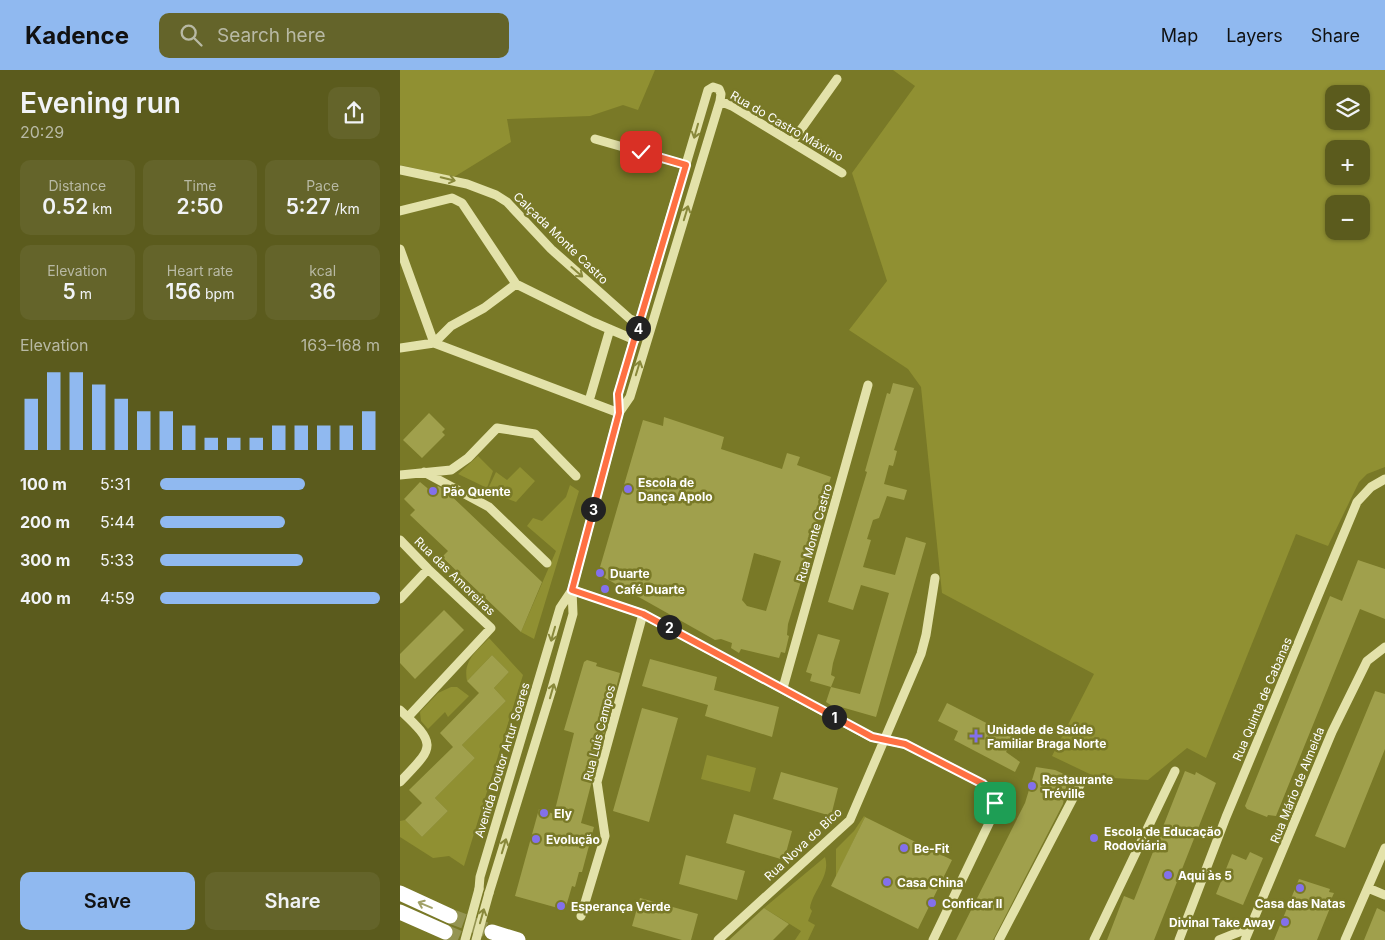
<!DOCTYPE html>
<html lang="en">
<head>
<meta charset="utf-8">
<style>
  :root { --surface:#5b5b1d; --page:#64642a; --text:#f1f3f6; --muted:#b8b9a4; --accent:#90b9f0 }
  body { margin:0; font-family:Inter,sans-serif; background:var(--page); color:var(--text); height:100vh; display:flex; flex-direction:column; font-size:19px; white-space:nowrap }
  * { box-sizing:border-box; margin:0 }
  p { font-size:16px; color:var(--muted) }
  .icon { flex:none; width:28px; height:28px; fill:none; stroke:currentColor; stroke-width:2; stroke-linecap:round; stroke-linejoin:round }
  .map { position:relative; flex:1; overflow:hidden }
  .panel { display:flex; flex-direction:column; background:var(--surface); width:400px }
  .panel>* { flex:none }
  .fabs { position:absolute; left:925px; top:15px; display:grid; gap:10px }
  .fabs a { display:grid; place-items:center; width:45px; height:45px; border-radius:10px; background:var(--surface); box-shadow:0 1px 4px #0004; font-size:25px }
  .pin { position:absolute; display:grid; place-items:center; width:42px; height:42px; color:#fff; margin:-21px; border-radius:10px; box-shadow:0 2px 8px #0006 }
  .km { position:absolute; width:25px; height:25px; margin:-12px; border-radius:50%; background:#222; color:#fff; font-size:14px; line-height:25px; text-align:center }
  .round { display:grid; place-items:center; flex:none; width:52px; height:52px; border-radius:10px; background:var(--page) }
  .head { display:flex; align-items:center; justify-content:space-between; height:85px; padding:0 20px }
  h1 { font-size:28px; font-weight:600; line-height:38px }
  .figures { display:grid; grid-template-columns:repeat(3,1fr); gap:8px; height:85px; padding:5px 20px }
  .figures div { display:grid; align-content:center; border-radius:10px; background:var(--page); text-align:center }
  .figures b { font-size:21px; font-weight:600 }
  .figures small { font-size:14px; font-weight:400 }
  .figures p { font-size:14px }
  .chart { height:140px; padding:10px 20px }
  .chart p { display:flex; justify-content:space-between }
  .chart svg { width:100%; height:90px; margin-top:5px; stroke:var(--accent); stroke-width:6 }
  .cta { display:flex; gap:10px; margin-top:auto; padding:10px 20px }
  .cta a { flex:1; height:58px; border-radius:10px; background:var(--accent); color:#111; font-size:20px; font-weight:600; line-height:58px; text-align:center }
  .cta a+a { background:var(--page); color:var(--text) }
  ul { padding:0 20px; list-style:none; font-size:16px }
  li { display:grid; grid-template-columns:80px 60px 1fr; align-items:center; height:38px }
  li i { height:12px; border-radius:6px; background:var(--accent) }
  header { display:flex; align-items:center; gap:30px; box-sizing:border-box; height:70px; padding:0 25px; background:var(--accent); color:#111 }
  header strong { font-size:24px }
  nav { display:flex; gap:28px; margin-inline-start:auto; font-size:18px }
  .search { width:350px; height:45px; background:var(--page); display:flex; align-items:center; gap:12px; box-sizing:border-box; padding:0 18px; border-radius:10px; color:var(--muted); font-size:19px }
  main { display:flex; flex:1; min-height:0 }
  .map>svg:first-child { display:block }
  .green { fill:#909032; fill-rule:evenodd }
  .building { fill:#a0a04c; fill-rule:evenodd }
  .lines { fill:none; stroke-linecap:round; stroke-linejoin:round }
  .highway-tunnel { stroke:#949452; stroke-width:15; stroke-dasharray:15 8; stroke-linecap:butt }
  .minor { stroke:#e3e2aa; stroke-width:9 }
  .highway { stroke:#fff; stroke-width:15 }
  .minor-bridge { stroke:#e3e2aa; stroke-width:9 }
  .oneway { stroke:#89893b }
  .oneway2 { stroke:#a1a168 }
  .route-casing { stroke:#fff; stroke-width:10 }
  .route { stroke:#ff7043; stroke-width:6 }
  .poi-dot { fill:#8370eb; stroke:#797927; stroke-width:2 }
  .labels { text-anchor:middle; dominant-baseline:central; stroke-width:5; stroke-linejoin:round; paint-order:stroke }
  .street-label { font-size:12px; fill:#fff; stroke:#797927 }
  .poi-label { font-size:12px; font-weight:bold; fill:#fff; stroke:#797927; text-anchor:start }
</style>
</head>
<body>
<header>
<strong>Kadence</strong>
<div class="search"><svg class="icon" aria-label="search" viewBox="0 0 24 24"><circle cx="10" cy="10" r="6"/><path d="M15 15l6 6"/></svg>Search here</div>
<nav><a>Map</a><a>Layers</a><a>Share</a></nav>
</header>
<main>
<section class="panel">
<div class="head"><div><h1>Evening run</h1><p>20:29</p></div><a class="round"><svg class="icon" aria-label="share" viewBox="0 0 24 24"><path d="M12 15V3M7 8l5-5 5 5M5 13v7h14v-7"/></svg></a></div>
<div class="figures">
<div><p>Distance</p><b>0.52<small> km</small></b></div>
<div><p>Time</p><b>2:50</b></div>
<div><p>Pace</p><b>5:27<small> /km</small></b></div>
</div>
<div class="figures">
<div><p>Elevation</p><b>5<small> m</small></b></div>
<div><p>Heart rate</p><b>156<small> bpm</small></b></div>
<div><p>kcal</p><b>36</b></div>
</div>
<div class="chart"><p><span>Elevation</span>163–168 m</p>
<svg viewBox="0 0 160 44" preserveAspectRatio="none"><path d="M5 44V19M15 44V6M25 44V6M35 44V12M45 44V19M55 44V25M65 44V25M75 44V32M85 44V38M95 44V38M105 44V38M115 44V32M125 44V32M135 44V32M145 44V32M155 44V25"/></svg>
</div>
<ul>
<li><b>100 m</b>5:31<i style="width:66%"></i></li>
<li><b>200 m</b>5:44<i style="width:57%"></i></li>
<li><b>300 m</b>5:33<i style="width:65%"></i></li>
<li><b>400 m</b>4:59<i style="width:100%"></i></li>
</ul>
<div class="cta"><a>Save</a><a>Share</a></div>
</section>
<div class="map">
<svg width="985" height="870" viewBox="0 0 985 870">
  <rect width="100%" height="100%" fill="#797927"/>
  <path class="green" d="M0,0H255L238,40L223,35L190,46L107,49L111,72L54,107L0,95Z
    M493,0H985V397L967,404L959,412L928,476L896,464L806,688L787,678L748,710L696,707L652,686L694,604L542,523L521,317L508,299L449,260L487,211L452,103L515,16ZM934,24H961V51H934ZM934,79H961V106H934ZM934,134H961V161H934Z
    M78,386L93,401L87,418L58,404Z
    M120,397L135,411L116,432L87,421L96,402L107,410Z
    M170,415L179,421L134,569L121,562L156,481L127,456L133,448L142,451L166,427Z
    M89,568L123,605L64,796L49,786L33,788L0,767V751L5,750L22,767L48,741L35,728L75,688L62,675L106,631L94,618L109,602L92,585L67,611C63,590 76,582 89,568Z
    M51,617H57L69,626L48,647L45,642L28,659L21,651L20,642L38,623Z
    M307,685L356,698L350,722L301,709Z
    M464,746L465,747L436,807V779L454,761Z
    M425,787C431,806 413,820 410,838L412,841L408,851L415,855L408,870H395L401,861L364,838Z"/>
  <path class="building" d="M493,313L514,318L494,380L497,381L495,389L493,396L489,395L484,414L507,420L504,430L487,426L479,448L473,450L467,469L471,470L463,497L495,505L506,467L526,473L476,647L441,637L440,641L426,632L431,617L460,624L489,523L461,515L453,540L428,532L467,402L465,401L487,323L490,324Z
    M29,343L45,359L42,362L45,365L22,388L3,370Z
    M264,347L324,367L321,379L382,399L387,383L400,387L397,395L431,407L400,504L403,505L388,554L387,565L389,566L385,583L381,582L379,588L341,579L339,583L331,578L332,573L321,569L315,570L198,504L243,350L263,356ZM354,483L381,491L366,541L347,536L342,530Z
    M20,412L32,422L38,416L45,420L142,512L121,562L42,487L48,481L10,445L15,440L4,429Z
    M958,490L985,499V549L960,539L876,746L868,745L867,747L847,739L845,736L930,526L942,531Z
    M44,540L64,560L15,609L0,593V584Z
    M418,564L440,570L433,593L431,605L435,607L431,617L410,611L412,604L406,602Z
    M92,585L109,602L94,618L106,631L62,675L75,688L35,728L48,741L22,767L5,750L22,733L9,720L53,677L40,663L79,623L67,611Z
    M250,589L317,607L314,620L379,637L372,667L305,646L308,635L242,616Z
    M187,590L197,593L196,596L220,603L181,753L194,757L182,802H179L175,817L172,816L165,840L115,826L139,739L154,744L174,663L164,660L184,592Z
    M975,621L985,624V679L945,778L915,766Z
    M547,633L614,667L606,682L620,692L615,702L554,670L558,661L538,651Z
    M242,638L278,648L249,752L213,741Z
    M636,697L655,700L668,706L663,734L593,870H556L625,733Z
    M785,701L795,705L796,702L816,713L754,870H707L724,826L734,830Z
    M381,702L438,718L431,746L373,729Z
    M334,744L392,761L384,790L326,773Z
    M465,747L552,790L518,859L431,816Z
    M850,782L863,788L843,835L816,824L832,784L846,790Z
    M286,785L345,801L337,830L279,814Z
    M899,809L930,819L929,822L934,823L930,832L932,833L917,870H874Z
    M240,828L298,844L291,870H282L232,856Z
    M364,838L389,854L373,870H329Z
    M977,838L985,842V870H964Z"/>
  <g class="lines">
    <path class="highway-tunnel" d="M50,846L92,862
      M45,862L64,870"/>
    <path class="minor" d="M320,31L332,36L442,103
      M195,69L286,95
      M392,72L437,9
      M0,100L67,114L96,125L107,132L151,179L230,249L240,253
      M0,141L52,128L62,133L116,214L193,252L235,270
      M0,179L34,273L51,256L84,238L116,214
      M0,278L34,273L219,343
      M189,331L210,259
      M24,402L89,437L147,493
      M0,405L51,400L68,388L97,358L135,364L176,406
      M0,470L28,499L91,558L8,647
      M172,520L243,544L471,667L505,674L583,714C592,724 595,730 594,743L533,870
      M0,529L28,499
      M383,618L468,315
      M0,640C39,676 33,677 0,712
      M968,818L985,825
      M79,819L80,807L160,538L172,520
      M89,823L151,622L173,544L172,520L219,343L218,324L308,20L313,17L319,19L321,24L320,31L230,327L219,343
      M181,846L205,766L197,712L243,544
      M318,870L450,750L521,584L526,565L535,508
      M599,870L681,713
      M694,870L775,701
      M779,870L826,747L957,432L971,417L985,409
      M819,870L849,858
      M845,870L932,662L967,591L985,577
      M945,870L985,778"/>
    <path class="highway" d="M0,823L50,846
      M0,842L45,862
      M92,862L118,870"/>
    <path class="minor-bridge" d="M65,870L79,819
      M76,870L89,823"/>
  </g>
  <defs><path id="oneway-shaft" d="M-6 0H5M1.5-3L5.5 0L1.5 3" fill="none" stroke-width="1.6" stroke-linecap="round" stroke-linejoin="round" transform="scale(1.25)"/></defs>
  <g class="oneway">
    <use href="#oneway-shaft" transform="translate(296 61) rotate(106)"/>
    <use href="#oneway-shaft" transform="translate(48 109) rotate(13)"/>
    <use href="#oneway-shaft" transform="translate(286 143) rotate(-73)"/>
    <use href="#oneway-shaft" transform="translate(177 202) rotate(41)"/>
    <use href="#oneway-shaft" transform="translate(238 298) rotate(-73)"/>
    <use href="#oneway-shaft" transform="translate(153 564) rotate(106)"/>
    <use href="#oneway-shaft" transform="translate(152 621) rotate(-74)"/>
    <use href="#oneway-shaft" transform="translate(104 776) rotate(-73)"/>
    <use href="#oneway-shaft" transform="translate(82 846) rotate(-74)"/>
  </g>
  <use class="oneway2" href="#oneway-shaft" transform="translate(25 835) rotate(-157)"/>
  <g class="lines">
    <g class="route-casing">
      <path id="route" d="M241,82L286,95L218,324L219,343L172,520L243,544L472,667L505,674L583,714L592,724L595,733"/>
    </g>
    <use href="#route" class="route"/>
  </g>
  <g class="poi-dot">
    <circle cx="228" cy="419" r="5"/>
    <circle cx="33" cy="421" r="5"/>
    <circle cx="200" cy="503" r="5"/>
    <circle cx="205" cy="519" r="5"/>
    <path d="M573.5 658.5h5v5h5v5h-5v5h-5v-5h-5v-5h5z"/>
    <circle cx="632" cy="716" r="5"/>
    <circle cx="144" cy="743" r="5"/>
    <circle cx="694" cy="768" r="5"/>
    <circle cx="136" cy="769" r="5"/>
    <circle cx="504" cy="778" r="5"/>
    <circle cx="768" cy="805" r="5"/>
    <circle cx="487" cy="812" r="5"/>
    <circle cx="900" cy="818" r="5"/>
    <circle cx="532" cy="833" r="5"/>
    <circle cx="161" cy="836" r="5"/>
    <circle cx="885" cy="852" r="5"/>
  </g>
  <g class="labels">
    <g class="street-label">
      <text transform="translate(387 56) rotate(30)">Rua do Castro Máximo</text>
      <text transform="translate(161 168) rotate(44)">Calçada Monte Castro</text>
      <text transform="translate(414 463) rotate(-74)">Rua Monte Castro</text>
      <text transform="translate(55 506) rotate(44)">Rua das Amoreiras</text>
      <text transform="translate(862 629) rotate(-67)">Rua Quinta de Cabanas</text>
      <text transform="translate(199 663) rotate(-76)">Rua Luis Campos</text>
      <text transform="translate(102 690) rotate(-73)">Avenida Doutor Artur Soares</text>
      <text transform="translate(897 715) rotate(-68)">Rua Mário de Almeida</text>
      <text transform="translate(403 774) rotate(-43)">Rua Nova do Bico</text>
    </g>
    <g class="poi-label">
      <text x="238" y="412">Escola de<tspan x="238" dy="14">Dança Apolo</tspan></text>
      <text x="43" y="421">Pão Quente</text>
      <text x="210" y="503">Duarte</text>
      <text x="215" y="519">Café Duarte</text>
      <text x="587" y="659">Unidade de Saúde<tspan x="587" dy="14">Familiar Braga Norte</tspan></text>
      <text x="642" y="709">Restaurante<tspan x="642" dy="14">Tréville</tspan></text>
      <text x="154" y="743">Ely</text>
      <text x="704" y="761">Escola de Educação<tspan x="704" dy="14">Rodoviária</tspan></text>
      <text x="146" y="769">Evolução</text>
      <text x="514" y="778">Be-Fit</text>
      <text x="778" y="805">Aqui às 5</text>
      <text x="497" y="812">Casa China</text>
      <text x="542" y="833">Conficar II</text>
      <text x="900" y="833" text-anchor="middle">Casa das Natas</text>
      <text x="171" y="836">Esperança Verde</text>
      <text x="875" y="852" text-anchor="end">Divinal Take Away</text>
    </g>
  </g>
</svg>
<div class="fabs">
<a><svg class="icon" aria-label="layers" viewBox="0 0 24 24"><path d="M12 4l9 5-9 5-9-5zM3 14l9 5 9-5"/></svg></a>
<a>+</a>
<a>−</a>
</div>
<div class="pin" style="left:595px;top:733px;background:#1e9e55"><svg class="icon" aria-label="arrive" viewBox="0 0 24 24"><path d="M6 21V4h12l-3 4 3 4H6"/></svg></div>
<div class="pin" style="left:241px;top:82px;background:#d93025"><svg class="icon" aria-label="check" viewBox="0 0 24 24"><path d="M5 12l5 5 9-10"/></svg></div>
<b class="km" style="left:434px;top:647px">1</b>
<b class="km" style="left:269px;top:557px">2</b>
<b class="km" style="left:193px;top:439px">3</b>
<b class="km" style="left:238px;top:258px">4</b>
</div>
</main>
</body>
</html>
